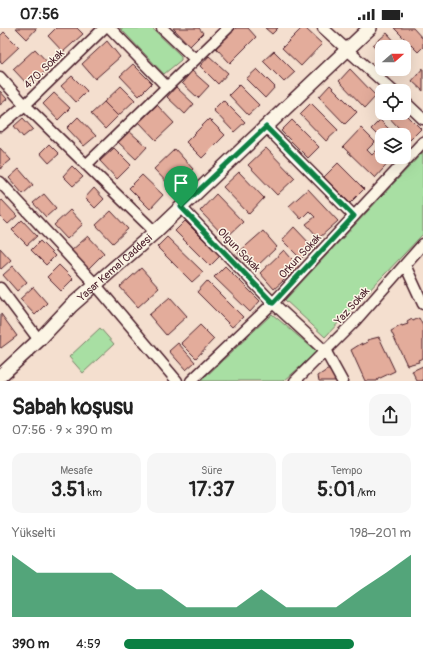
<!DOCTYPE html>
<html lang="tr">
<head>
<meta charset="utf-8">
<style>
  :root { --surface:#fff; --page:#f6f6f6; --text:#222; --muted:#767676; --accent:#0b8043 }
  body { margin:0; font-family:Pangolin,sans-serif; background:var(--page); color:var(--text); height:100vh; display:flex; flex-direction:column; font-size:15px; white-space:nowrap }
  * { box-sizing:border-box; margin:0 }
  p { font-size:13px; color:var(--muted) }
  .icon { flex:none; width:22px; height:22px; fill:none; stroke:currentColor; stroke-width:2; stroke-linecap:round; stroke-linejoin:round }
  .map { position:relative; height:353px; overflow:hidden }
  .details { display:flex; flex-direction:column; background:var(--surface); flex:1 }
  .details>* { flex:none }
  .needle { width:26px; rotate:70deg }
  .fabs { position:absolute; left:375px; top:12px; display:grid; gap:8px }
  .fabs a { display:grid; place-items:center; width:36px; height:36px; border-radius:8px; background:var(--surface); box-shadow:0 4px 16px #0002; font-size:20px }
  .pin { position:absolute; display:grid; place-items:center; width:34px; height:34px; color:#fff; margin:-41px -17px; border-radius:50% 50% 50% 0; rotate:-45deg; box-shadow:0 0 4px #0007 }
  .pin .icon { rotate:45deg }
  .round { display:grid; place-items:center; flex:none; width:42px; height:42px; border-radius:12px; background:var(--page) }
  .overview { display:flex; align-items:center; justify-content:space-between; height:68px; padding:0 12px }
  h1 { font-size:22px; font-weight:800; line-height:30px }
  .figures { display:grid; grid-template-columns:repeat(3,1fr); gap:6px; height:68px; padding:4px 12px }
  .figures div { display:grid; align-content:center; border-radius:10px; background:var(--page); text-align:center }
  .figures b { font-size:20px; font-weight:800 }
  .figures small { font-size:11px; font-weight:400 }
  .figures p { font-size:11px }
  .chart { height:112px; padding:8px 12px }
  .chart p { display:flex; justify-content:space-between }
  .chart svg { width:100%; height:72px; margin-top:4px; fill:var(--accent); opacity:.7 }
  ul { padding:0 12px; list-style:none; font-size:13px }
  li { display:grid; grid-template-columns:64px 48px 1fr; align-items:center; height:30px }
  li i { height:10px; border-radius:5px; background:var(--accent) }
  .status { display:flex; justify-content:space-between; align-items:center; height:28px; padding:0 20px; background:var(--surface); direction:ltr }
  .status svg { height:11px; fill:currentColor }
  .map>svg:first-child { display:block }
  .green { fill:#a8dfa3; stroke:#797f67 }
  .building { fill:#e3ac9b; stroke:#4a1f2b }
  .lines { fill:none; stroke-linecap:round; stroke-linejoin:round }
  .minor-casing { stroke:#4a1f2b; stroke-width:13 }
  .tertiary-casing { stroke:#4a1f2b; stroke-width:16 }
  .minor { stroke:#fcf5e5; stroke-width:10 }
  .tertiary { stroke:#fcf5e5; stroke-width:13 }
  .route-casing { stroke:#fff; stroke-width:8 }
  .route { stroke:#0b8043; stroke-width:5 }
  .labels { text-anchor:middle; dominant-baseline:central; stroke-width:3; stroke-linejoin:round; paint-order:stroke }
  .street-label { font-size:11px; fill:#4a1f2b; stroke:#fcf5e5 }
</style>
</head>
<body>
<div class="status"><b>07:56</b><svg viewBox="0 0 49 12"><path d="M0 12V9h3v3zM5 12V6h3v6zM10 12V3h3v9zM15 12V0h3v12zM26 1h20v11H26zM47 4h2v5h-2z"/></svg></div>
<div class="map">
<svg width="423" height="353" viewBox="0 0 423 353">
  <rect width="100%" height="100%" fill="#f4dfcf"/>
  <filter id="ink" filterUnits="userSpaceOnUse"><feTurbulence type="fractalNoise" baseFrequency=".025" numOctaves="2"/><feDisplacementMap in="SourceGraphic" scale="8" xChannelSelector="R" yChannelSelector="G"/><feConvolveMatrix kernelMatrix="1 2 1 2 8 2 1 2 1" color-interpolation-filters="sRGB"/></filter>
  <g filter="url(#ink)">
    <path class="green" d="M120,0H152L181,28V32L164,46Z
      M423,124V206L325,309L285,272Z
      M272,286L317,324L284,353H201Z
      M100,300L114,316L83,345L69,329Z"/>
    <path class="building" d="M16,0H36V1L27,11Z
      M56,0H77L83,6L63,24L48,8Z
      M173,0H199L203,5L190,18Z
      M236,0H248L256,9L230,35L216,20Z
      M265,0H278L272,6Z
      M302,0H305L322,16L301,38L282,20Z
      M394,0H413L423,11V19L418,24Z
      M4,4L19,19L2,35L0,33V8Z
      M387,5L400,19H382V27L373,17Z
      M107,13L120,29L95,51L82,36Z
      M35,21L51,38L29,58L13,41Z
      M274,23L295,44L284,54L263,33Z
      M404,23L411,31L404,37Z
      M209,28L228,45L218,56L200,38Z
      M133,36L152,55L139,68L120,48Z
      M423,40V63L412,53Z
      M257,41L275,59L265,70L246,51Z
      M350,41L376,68L365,80L339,53Z
      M192,43L209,58L198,70L182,55Z
      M72,48L87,63L76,74L61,58Z
      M239,57L259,77L248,87L229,67Z
      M330,57L357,84L345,96L319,69Z
      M121,58L135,72L118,88L104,74Z
      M176,59L194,76L185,86L167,69Z
      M0,63L7,71L0,77Z
      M54,65L70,80L58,92L43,76Z
      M223,72L245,94L234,104L213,82Z
      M104,74L118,88L105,101L91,86Z
      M311,75L338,102L326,113L300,86Z
      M157,77L174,95L156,112L139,94Z
      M404,84L421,101L410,112L385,85H404Z
      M78,89L96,108L84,118L67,100Z
      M23,90L33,101L23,109L14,98Z
      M209,91L225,107L202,130L186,114Z
      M292,92L319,119L308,130L281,103Z
      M380,92L395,107H382V112L371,101Z
      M361,100L375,114L367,122L372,127L380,119L382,121V129H390L392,131L375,150L343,119Z
      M129,103L147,119L136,131L118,114Z
      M49,116L59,126L49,135L40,125Z
      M0,120L11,132L0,141Z
      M114,120L131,137L117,151L100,133Z
      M266,120L295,150L277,167L248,137Z
      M175,121L193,141L173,161L154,141Z
      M338,135L364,161L350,175L324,149Z
      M72,138L83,149L73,158L63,148Z
      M19,141L33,157L23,166L9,150Z
      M239,144L264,170L249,186L223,159Z
      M142,147L163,167L150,181L129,160Z
      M94,160L104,171L95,180L85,170Z
      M308,161L338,193L319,210L306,196L315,189L309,183L301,191L289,178Z
      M44,166L56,180L46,189L33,175Z
      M216,166L243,194L226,210L200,183Z
      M2,172L17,188L8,196L0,188V174Z
      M70,182L83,196L67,211L54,197Z
      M111,183L128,201L113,215L96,197Z
      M22,192L37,208L27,217L12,202Z
      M185,193L220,228L210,238L175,203Z
      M294,199L313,219L301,231L282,212Z
      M263,203L277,219L253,242L238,225Z
      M88,208L104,225L88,241L71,223Z
      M167,209L203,244L192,254L157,219Z
      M40,213L55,228L46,237L31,222Z
      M0,220L11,232L1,241L0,240Z
      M284,222L299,239L274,261L260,245Z
      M59,237L73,251L61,263L47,249Z
      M13,238L27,254L17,263L3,247Z
      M225,238L260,273L250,284L214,249Z
      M141,240L159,260L138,279L120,259Z
      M207,253L243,289L232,299L197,264Z
      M33,259L47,275L35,287L20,271Z
      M170,269L187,288L166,307L149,287Z
      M1,286L17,308L1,320L0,319Z
      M419,290L423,298V330L418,332L419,334L407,337L391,303L402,297V298L408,296L407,294L412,291L413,293Z
      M200,297L214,311L196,330L181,315Z
      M379,309L395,343L378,351L377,353H365L351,322L362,315V317L368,314L367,312Z
      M178,315L195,334L186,342L169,323Z
      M423,338V353H417L412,343Z
      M327,342H333L339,353H319L318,348Z"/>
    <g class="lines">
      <g class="minor-casing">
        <path id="minor" d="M110,0L166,58
          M162,0L195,31
          M323,0L393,63
          M0,49L25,77L155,204
          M404,73L423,91
          M0,98L25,77L104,0
          M266,99L354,188
          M86,137L228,0
          M0,154L95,256L177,353
          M181,179L273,275L326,324L342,353
          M405,237L423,276
          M0,260L39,312
          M191,353L273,275L423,114
          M295,353L355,293L423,216"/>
      </g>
      <g class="tertiary-casing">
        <g id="tertiary">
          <path id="s1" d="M0,348L39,312L71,278L155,204L370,0"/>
        </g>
      </g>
      <use href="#minor" class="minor"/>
      <use href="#tertiary" class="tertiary"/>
    </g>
  </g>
  <g class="lines" filter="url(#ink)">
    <g class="route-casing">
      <path id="route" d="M266,99L354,188L273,275L181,179Z"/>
    </g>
    <use href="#route" class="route"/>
  </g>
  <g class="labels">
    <g class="street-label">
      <text transform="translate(44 41) rotate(-44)">470. Sokak</text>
      <text transform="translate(239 222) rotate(46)">Olgun Sokak</text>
      <text transform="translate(300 228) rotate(-47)">Orkun Sokak</text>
      <text stroke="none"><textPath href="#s1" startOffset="158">Yaşar Kemal Caddesi</textPath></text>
      <text transform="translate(352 278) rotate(-48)">Yaz Sokak</text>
    </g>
  </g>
</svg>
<div class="fabs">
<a><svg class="needle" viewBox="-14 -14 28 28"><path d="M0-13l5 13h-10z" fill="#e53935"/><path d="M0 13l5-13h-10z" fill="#767676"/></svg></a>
<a><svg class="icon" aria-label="locate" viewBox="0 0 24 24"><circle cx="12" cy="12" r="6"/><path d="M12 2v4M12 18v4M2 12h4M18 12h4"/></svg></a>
<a><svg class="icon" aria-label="layers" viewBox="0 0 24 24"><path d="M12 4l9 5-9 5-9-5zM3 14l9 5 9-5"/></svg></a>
</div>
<div class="pin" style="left:181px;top:179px;background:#1e9e55"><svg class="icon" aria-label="arrive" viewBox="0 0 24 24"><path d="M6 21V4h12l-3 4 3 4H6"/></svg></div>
</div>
<section class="details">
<div class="overview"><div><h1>Sabah koşusu</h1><p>07:56 · 9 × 390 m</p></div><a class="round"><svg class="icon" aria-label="share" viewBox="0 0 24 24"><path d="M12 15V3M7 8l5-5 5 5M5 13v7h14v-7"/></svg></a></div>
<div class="figures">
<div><p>Mesafe</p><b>3.51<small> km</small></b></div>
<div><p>Süre</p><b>17:37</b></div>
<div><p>Tempo</p><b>5:01<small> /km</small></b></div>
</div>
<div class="chart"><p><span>Yükselti</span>198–201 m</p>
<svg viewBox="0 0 160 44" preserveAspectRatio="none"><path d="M0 44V6L10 17L20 17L30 17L40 17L50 27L60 27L70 38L80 38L90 38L100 27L110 38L120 38L130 38L140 27L150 17L160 6V44z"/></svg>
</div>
<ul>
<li><b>390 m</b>4:59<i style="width:80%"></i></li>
</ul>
</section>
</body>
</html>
